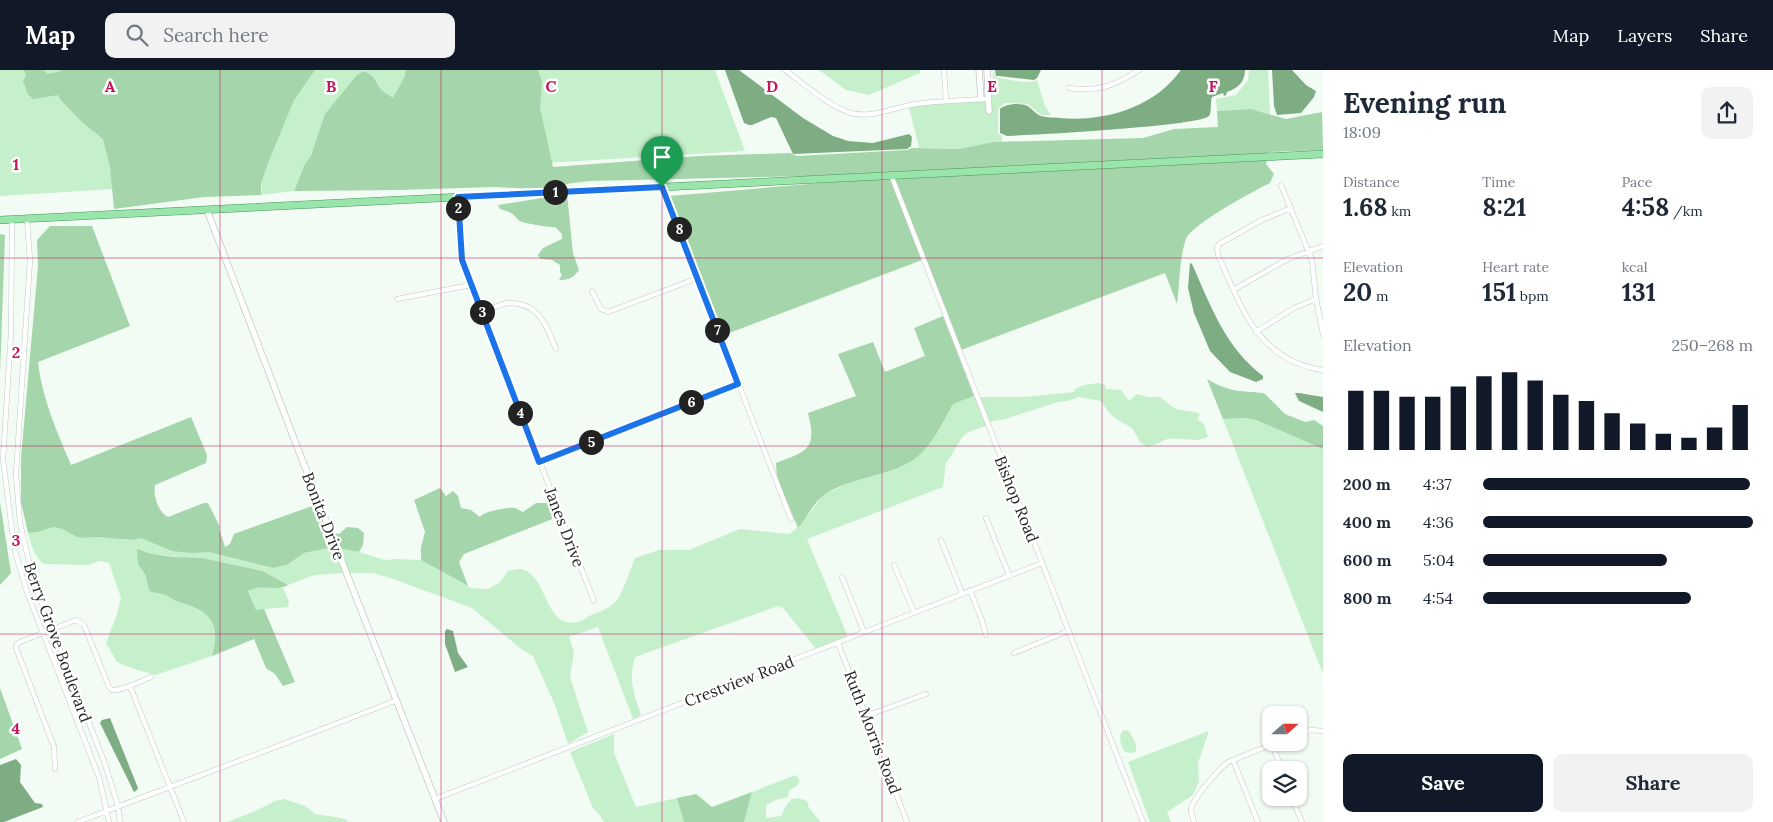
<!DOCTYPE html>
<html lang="en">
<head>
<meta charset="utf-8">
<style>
  :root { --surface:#fff; --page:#f2f2f3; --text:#1f2937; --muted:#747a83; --accent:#111827 }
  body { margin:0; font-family:Lora,serif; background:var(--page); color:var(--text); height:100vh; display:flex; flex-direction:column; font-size:19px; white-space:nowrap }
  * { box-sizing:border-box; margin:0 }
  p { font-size:16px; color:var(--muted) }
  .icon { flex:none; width:28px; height:28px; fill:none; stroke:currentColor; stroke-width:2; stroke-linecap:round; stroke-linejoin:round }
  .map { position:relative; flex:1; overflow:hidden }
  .side { display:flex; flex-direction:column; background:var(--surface); width:450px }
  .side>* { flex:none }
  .needle { width:32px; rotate:69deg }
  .tools { position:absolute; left:1262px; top:636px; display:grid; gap:10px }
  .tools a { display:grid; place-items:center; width:45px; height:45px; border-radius:10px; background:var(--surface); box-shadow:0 1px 4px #0004; font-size:25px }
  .pin { position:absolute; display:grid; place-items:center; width:42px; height:42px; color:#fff; margin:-51px -21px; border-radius:50% 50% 50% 0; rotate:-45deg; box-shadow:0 0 5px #0007 }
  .pin .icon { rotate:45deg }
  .km { position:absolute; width:25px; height:25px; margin:-12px; border-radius:50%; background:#222; color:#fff; font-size:14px; line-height:25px; text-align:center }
  .round { display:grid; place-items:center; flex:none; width:52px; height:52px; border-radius:10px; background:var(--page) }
  .head { display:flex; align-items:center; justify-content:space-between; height:85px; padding:0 20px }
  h1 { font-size:28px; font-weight:700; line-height:38px }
  .stats { display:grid; grid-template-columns:repeat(3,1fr); gap:8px; height:85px; padding:5px 20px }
  .stats div { display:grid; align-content:center }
  .stats b { font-size:25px; font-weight:700 }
  .stats small { font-size:14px; font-weight:400 }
  .stats p { font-size:14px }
  .chart { height:140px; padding:10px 20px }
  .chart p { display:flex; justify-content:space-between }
  .chart svg { width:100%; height:90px; margin-top:5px; stroke:var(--accent); stroke-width:6 }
  .button { display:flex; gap:10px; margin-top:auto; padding:10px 20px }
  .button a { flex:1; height:58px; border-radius:10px; background:var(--accent); color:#fff; font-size:20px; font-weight:700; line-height:58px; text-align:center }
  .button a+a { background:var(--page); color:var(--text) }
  ul { padding:0 20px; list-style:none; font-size:16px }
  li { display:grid; grid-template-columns:80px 60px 1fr; align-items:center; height:38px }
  li i { height:12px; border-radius:6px; background:var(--accent) }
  header { display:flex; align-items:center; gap:30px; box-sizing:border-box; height:70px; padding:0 25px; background:var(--accent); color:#fff }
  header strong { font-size:24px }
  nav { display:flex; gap:28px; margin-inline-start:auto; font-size:18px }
  .search { width:350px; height:45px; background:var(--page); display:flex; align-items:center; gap:12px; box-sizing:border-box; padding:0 18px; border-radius:10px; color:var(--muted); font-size:19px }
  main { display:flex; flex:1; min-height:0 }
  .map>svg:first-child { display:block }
  .green { fill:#c6f0cb }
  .forest { fill:#a4d5ab }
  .water { fill:#7ead84 }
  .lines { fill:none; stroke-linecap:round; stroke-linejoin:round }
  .minor-casing { stroke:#c1cac2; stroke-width:5.5 }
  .tertiary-casing { stroke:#c1cac2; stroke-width:7 }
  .primary-casing { stroke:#469758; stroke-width:8 }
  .minor { stroke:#fff; stroke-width:4.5 }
  .tertiary { stroke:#fff; stroke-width:5.5 }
  .primary { stroke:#9ae5ab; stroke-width:7 }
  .route-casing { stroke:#fff; stroke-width:10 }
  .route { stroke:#1a73e8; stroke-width:6 }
  .grid { fill:none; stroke:#c2185b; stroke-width:1; stroke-opacity:0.55 }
  .labels { text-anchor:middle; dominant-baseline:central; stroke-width:5; stroke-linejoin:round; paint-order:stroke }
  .street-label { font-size:16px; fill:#252825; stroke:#fff }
  .grid-label { font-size:16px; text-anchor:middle; font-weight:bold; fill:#c2185b; stroke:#fff; stroke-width:5; stroke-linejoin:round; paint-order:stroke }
</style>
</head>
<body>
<header>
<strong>Map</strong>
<div class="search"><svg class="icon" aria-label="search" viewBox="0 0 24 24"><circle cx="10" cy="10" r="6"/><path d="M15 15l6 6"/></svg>Search here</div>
<nav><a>Map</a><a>Layers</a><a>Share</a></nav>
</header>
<main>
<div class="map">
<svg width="1323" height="752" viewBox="0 0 1323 752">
  <rect width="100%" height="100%" fill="#f3fcf4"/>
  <path class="green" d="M0,0H715L745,81L299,108L294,121L261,125L262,110L0,126Z
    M819,0H920V3L869,25L846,20Z
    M993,0L995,6L998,8C1010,9 1026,15 1037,10L1045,36L1051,45H1041L1028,34L1005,33L998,39V63L1002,66V72L959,79L919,78L909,37L939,33L987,31L988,43H991V24H993Z
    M1249,0H1268L1270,44L1251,39L1217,41L1216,29L1236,25L1248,10Z
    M1098,313L1105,315L1106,319L1121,320L1129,331L1137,324L1148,327H1160C1167,332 1172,339 1181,340C1187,341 1194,341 1200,344L1197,350C1204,353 1206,355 1206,363L1209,366C1197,374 1182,367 1169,369C1161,370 1155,376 1147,377L1140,372L1132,358L1118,350L1109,343L1101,331L1078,327L1068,331L1058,332L1005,349L989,352L979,327H1023L1074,322L1075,319L1084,315Z
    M974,326L986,356C980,358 972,360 967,363C959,368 954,384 946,393L943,417L807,469L848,567L816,579L783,538L778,536L635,587C628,611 634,623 641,645L633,649L598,557L569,567L574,582L570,607L588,662L568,674L555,635L533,586L521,579L472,538L393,509L373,503H349L339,478L359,482L385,490L396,489L421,490L471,518L488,519L499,513L508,501C512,500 516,499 520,499C549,503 543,563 581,551C584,550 587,547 591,545C600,542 610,538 617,530C623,523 631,497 635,488L659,480H689L740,459L789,464L799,457L823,425L853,411L912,390L927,376L940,358L953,334Z
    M1246,348L1256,350L1323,379V604L1223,349Z
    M53,457L62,459L77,467L83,468L97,467L131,470L141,467L172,481L209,482L273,498L287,495L304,483L334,477L344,503L315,505L288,515L263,501L202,488H184L148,483L138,494L146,506L149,521C154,523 160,523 165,525C170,527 174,531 179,532C211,541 221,553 212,586L156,605L134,599L117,592L106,573L117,544L121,528L109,493L100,491L88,495L43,494C34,485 31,475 28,463L38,462Z
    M267,517L283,518L289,532L288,537L256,540L248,520L253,518Z
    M1127,660C1132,664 1138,675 1136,681L1133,683L1125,682C1121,675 1118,669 1122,661Z
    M1209,661L1198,693L1199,711L1193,725L1167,742L1171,752H1150L1128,692Z
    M614,664V683L636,737L677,728L684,752H604L601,747L593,738L570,682Z
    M795,705L800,709L797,716L789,720L788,727L776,730L766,735V748L781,746L787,734L792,729L798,728L807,731L809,738L821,752H744L752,722Z
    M284,729L305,736L315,744L341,748L347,750V752H227L253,742L275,731Z"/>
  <path class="forest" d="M24,0H44L47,4L58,2L61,0H315L294,30L266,98L261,114V125L204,127L114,139L110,97L103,69L81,51L60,29L58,25L33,29L28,24L23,11L26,5Z
    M406,0H538L542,12L540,38L553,97L699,86L790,83L797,86L907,80L912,78L959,79L994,72L1143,68L1174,59L1218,57L1217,41L1251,39L1286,49L1322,42L1323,80L1269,82L1268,85L891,104L589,111L566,114V120L492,117L400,120L294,121L305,94L311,86L325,44L357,5L365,1L373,7L381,20L393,28L405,6Z
    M1267,89L1266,94L1274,104L1270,113C1254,121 1192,154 1186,169C1179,189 1180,213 1177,234L1165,203L961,280L894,107Z
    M890,107L922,190L724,265L670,126Z
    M567,124L573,183L579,200C573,208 569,210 559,210L562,205L560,202V195L552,190L540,189L538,185L543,178L562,169V164L555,157C552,158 522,153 520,151C516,149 515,145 511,143C508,141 503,140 500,139L498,135Z
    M50,156H92L130,256L38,292C42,328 57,362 71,395L191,347L207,385L206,393L155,415C153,426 158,442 168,447L204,433H208L220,457L219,458L225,477L230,474L234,464L315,435L334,477L304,483L287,495L273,498L209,482L190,483L172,481L141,468L132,470L97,467L83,468L77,467L62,459L53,457L38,462L28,463L21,432V388L38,196L37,170Z
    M0,164L5,165L0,304Z
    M943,246L974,326L953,334C942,354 932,376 913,390C889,406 850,407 824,425C813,433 807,448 798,458L777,408L776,393C808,381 817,379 808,343L856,326L838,284L873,272L885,302L925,286L914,258Z
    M1207,309C1229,322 1239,321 1264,323L1285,344L1305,352L1314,350L1323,356V379L1256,350L1246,348L1223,349Z
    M440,418L446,426L453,421L458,426L461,438L471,440L480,447C484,441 508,437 515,438C518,439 520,441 523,442L536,433H549L555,448L464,484L459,492L468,516L421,490V477L425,462L414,430Z
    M0,432L11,503L0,515Z
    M347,457L358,458L364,463L363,475L359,482L339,478L334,463L339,464Z
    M137,479L148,483L173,487L202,488L263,501L288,515C276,522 261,513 248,521L256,540L264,539L295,612L283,616L275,604L266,598L254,569L212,586C221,553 211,541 179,532C174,531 170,527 165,525C160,523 154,523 149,521L146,506L138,494Z
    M0,618L22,679L0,689Z
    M752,722L744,752H684L677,728L696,724L712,737Z"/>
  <path class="water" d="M725,0H739L803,48L833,66L848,71L873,73L909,64L912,67L911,76L907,79L793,84L776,48L771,47L752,55H749L744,53Z
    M995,0H1041L1037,8L1034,10L999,6H996Z
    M1181,0H1245C1245,12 1238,18 1227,22L1226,25L1224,26L1223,23L1212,27C1210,32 1212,42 1209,46C1200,56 1032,65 1007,66L1000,63V39C1006,34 1022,32 1029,37C1033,40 1037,45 1041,46C1047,48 1055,47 1060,48C1104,52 1154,38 1181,0Z
    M1272,0H1292L1306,15L1316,21L1314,27L1301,43L1277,45L1274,36Z
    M1190,193L1192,194C1211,236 1225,277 1263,306V309L1256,312L1230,302L1210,281L1194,243L1188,218Z
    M1299,323L1323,327V342L1299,331L1295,323Z
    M447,559L453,561L458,583L468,597L455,602L445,574V561Z
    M110,648L138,718L137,720L134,722L100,653L102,650Z
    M16,689L21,695L20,712L35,733L42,734L43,737L4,752H0V695Z"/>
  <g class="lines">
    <g class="minor-casing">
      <path id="minor" d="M785,0C804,14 824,32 845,41C869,51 893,37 916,34C940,31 965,30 989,29
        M944,0L946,31
        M1069,18C1097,22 1115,16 1139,0
        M891,105L1143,752
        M1281,115L1312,190L1316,229L1323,264
        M662,117L791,449
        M458,127L461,184L463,195L594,531
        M1291,138L1262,150L1219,174L1217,178L1218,185C1241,237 1258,291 1323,300
        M12,149L11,263L3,389L12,460L16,485L27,522L99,707L109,752
        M27,149L30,190L16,404L20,453L34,513L104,691L118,736L120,752
        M1233,220L1288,189L1323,176
        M592,221L601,239L608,242L698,208
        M397,229L471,215
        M482,242C490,240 500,234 508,233C539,232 546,255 556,279
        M1256,262L1294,238L1316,229
        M539,392L738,314
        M986,448L1009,505
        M941,470L962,523
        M894,495L914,542
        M842,507L864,562
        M970,520L982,551L986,565
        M838,573L907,752
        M1014,583L1068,561
        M130,616L151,607
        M866,646L926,624
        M1265,656L1282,700
        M1299,664L1311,660L1323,661
        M1233,690L1258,752
        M55,699L54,677L16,578L17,574L20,572L76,550L84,555L109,617L112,620H117L130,616L184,752
        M1292,728L1302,752
        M435,729L1042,493
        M78,752C184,711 291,672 397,630
        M1194,752C1193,749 1191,743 1191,740C1191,730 1219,699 1228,692L1278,672"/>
    </g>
    <g class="tertiary-casing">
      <path id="tertiary" d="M979,0L981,29
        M987,0L989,41
        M207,140L296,374L444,752"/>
    </g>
    <g class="primary-casing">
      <path id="primary" d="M0,150L1323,84"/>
    </g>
    <use href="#minor" class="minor"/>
    <use href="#tertiary" class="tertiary"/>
    <use href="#primary" class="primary"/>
  </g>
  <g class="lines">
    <g class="route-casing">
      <path id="route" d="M662,117L738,314L539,392L462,190L458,127Z"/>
    </g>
    <use href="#route" class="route"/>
  </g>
  <path class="grid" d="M220,0V752M441,0V752M662,0V752M882,0V752M1102,0V752M0,188H1323M0,376H1323M0,564H1323"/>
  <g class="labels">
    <g class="street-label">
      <text transform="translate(1017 429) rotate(68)">Bishop Road</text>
      <text transform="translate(324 446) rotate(69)">Bonita Drive</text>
      <text transform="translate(565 457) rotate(69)">Janes Drive</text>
      <text transform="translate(58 572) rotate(70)">Berry Grove Boulevard</text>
      <text transform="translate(739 611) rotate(-21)">Crestview Road</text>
      <text transform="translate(873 662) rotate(69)">Ruth Morris Road</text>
    </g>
  </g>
  <g class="grid-label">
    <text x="110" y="22">A</text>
    <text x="331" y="22">B</text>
    <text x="551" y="22">C</text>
    <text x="772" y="22">D</text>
    <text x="992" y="22">E</text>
    <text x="1213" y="22">F</text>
    <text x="16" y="100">1</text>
    <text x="16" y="288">2</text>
    <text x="16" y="476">3</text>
    <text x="16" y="664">4</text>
  </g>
</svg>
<div class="tools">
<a><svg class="needle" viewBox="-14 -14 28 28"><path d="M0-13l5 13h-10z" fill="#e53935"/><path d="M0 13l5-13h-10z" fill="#747a83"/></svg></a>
<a><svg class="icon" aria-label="layers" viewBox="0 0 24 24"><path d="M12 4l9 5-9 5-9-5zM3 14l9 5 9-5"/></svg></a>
</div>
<div class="pin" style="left:662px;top:117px;background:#1e9e55"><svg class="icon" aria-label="arrive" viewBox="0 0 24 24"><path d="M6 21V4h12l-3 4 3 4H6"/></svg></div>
<b class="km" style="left:555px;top:122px">1</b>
<b class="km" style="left:458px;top:138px">2</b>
<b class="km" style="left:482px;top:242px">3</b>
<b class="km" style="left:520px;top:343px">4</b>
<b class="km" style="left:591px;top:372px">5</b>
<b class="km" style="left:691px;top:332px">6</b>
<b class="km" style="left:717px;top:260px">7</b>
<b class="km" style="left:679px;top:159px">8</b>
</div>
<section class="side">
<div class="head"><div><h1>Evening run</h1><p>18:09</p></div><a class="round"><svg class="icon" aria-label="share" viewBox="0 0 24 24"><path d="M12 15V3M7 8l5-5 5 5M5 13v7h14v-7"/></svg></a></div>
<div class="stats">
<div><p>Distance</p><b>1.68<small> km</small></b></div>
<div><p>Time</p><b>8:21</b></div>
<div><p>Pace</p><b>4:58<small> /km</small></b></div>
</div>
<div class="stats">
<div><p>Elevation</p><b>20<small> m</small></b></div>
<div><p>Heart rate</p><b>151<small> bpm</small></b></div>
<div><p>kcal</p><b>131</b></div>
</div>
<div class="chart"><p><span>Elevation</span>250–268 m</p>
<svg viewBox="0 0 160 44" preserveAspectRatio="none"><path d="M5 44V15M15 44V15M25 44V18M35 44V18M45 44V13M55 44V8M65 44V6M75 44V10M85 44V17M95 44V20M105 44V26M115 44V31M125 44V36M135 44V38M145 44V33M155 44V22"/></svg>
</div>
<ul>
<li><b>200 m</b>4:37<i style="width:99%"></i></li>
<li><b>400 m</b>4:36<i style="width:100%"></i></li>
<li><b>600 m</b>5:04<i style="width:68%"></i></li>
<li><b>800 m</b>4:54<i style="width:77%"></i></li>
</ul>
<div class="button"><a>Save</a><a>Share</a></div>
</section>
</main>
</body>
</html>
